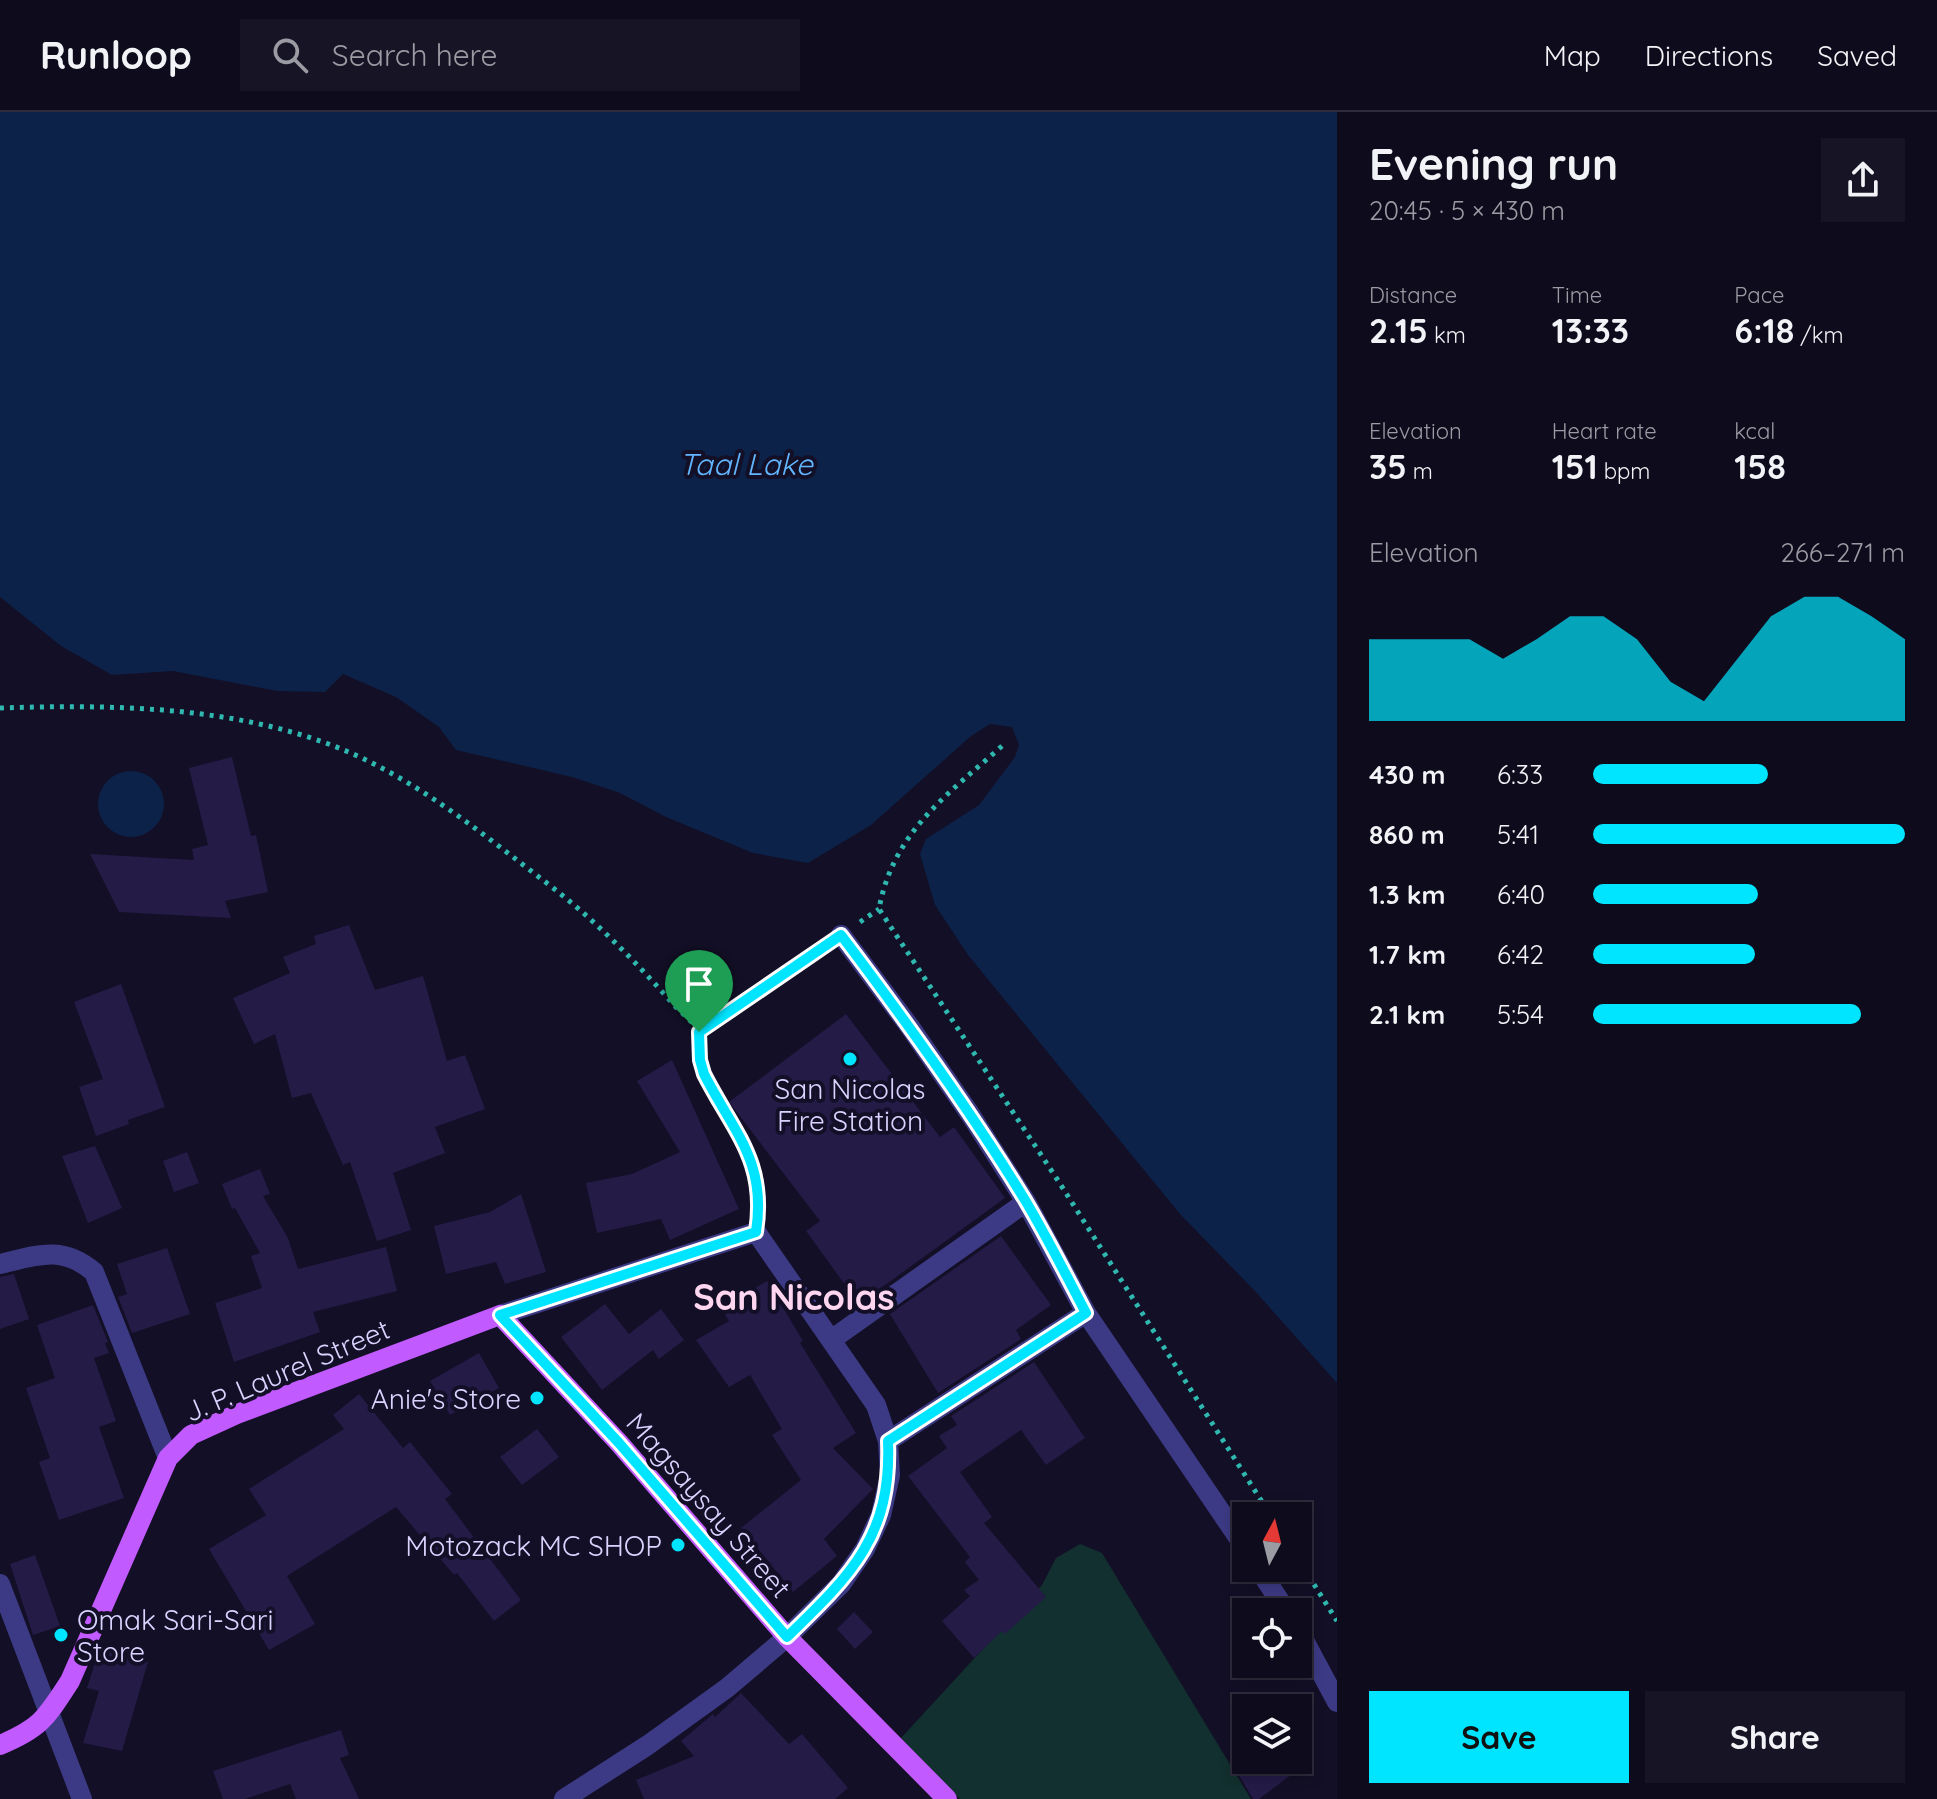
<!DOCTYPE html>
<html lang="en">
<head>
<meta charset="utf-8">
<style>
  :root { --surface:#0e0b1c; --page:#171425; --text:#f1f3f6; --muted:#9b9ba3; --line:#2e2b3b; --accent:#00e5ff }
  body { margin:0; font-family:Quicksand,sans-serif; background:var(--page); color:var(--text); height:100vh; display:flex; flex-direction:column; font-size:30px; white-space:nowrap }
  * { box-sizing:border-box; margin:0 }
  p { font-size:26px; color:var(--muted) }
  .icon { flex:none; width:44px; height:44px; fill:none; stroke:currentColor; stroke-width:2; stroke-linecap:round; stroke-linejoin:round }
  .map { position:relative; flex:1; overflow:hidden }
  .details { display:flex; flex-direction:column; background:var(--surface); width:600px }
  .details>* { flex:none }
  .needle { width:52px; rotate:7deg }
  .buttons { position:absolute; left:1232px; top:1390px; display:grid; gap:16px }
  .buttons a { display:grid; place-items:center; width:80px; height:80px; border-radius:0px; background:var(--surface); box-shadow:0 4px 12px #0003,0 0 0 2px var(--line); font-size:40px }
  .pin { position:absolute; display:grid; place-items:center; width:68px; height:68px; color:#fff; margin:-82px -34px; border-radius:50% 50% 50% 0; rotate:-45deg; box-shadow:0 0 8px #0007 }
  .pin .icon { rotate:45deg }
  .round { display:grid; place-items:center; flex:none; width:84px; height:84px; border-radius:0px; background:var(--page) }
  .headline { display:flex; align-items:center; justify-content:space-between; height:136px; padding:0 32px }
  h1 { font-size:44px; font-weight:700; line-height:60px }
  .figures { display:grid; grid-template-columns:repeat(3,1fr); gap:12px; height:136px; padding:8px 32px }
  .figures div { display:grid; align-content:center }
  .figures b { font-size:34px; font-weight:700 }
  .figures small { font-size:22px; font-weight:400 }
  .figures p { font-size:22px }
  .chart { height:224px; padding:16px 32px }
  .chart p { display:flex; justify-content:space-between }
  .chart svg { width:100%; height:144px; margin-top:8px; fill:var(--accent); opacity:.7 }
  .button { display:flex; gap:16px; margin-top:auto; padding:16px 32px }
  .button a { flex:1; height:92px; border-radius:0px; background:var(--accent); color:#111; font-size:32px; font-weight:700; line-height:92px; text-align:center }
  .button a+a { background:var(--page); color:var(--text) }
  ul { padding:0 32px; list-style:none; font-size:26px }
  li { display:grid; grid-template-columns:128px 96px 1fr; align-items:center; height:60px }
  li i { height:20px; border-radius:10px; background:var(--accent) }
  header { display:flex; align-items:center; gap:48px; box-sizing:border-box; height:112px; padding:0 40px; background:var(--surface); border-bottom:2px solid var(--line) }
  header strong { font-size:38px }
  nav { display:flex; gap:44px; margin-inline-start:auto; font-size:28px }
  .search { width:560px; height:72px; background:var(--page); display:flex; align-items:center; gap:20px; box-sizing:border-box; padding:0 28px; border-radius:0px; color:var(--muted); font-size:30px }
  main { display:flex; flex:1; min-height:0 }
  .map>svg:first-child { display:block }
  .green { fill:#12302f }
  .water { fill:#0c2248 }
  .building { fill:#241b47 }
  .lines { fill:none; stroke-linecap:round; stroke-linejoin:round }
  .path { stroke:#2fb8b0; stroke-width:5; stroke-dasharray:4 6; stroke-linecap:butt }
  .minor { stroke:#3d3a85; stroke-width:20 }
  .major { stroke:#c25bff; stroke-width:20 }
  .route-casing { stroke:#fff; stroke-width:16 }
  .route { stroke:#00e5ff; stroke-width:10 }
  .poi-dot { fill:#00e5ff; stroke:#130f26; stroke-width:3 }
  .labels { text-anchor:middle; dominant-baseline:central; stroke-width:8; stroke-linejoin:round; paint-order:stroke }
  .poi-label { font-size:28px; fill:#d9d4ff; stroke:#130f26; text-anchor:end }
  .street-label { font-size:28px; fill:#d9d4ff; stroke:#130f26 }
  .water-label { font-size:30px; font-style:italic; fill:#62b6ff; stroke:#130f26 }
  .district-label { font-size:36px; font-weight:bold; fill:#ffd6f0; stroke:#130f26 }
</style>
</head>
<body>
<header>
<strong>Runloop</strong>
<div class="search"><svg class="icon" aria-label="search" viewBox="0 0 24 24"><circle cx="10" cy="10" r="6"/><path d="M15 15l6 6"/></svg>Search here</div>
<nav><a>Map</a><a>Directions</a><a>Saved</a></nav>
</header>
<main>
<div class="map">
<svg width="1337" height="1687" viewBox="0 0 1337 1687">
  <rect width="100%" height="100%" fill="#130f26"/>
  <path class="green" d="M1080,1432L1102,1441L1251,1687H960L901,1626L1042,1473L1056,1446Z"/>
  <path class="water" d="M0,0H1337V1271L1254,1178L1180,1102L968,843L935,793L920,742L926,727L979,693L1015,645L1019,633L1012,615L990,612L971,624L871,713L808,751L753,741L666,705L620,681L572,665L456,638L439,615L396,585L343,562L325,580L277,579L173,559L112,563L61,534L0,485Z
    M98 692a33 33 0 1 1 66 0a33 33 0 1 1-66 0Z"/>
  <path class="building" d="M232,645L251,724L256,723L268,780L225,789L231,806L119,800L90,742L194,748L192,737L208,733L189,656Z
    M349,813L375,878L423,864L447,949L465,943L485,997L435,1015L445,1041L393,1061L411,1118L377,1129L350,1050L343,1053L311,981L292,986L275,922L254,932L233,886L290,861L283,845L316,832L314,824Z
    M121,872L165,995L128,1008L129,1012L96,1024L79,975L103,967L74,890Z
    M846,902L940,1025L954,1015L1005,1086L859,1192L806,1119L820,1109L729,990Z
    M672,948L739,1097L670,1128L661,1107L597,1121L586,1071L632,1062L680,1040L637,969Z
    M95,1034L122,1096L88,1111L62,1044Z
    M187,1040L199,1071L174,1080L163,1049Z
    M260,1057L270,1082L263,1084L288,1126L298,1157L386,1135L397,1179L313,1200L320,1220L234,1250L215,1191L262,1176L251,1144L260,1141L235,1096L232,1097L222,1072Z
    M521,1082L546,1160L505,1172L496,1150L446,1162L434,1114L490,1100Z
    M1001,1124L1051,1193L1016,1218L1021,1227L938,1281L890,1202Z
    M167,1136L190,1202L132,1221L118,1185L127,1182L117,1152Z
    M14,1162L29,1207L0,1217V1165Z
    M767,1169L803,1229L800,1231L856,1321L833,1336L873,1377L824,1427L837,1444L793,1480L741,1416L801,1368L772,1323L782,1317L750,1263L729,1275L696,1228L729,1209L721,1196Z
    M605,1192L629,1222L661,1197L684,1228L659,1247L653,1238L602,1278L561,1225Z
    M93,1193L108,1230L105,1231L109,1241L94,1246L116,1309L99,1315L124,1386L59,1408L39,1350L50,1346L26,1276L55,1266L37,1213Z
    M479,1241L499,1276L450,1303L430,1269Z
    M1034,1250L1085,1326L1046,1353L1021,1318L960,1360L992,1405L984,1411L1046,1485L1005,1522L1002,1519L974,1546L942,1509L970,1484L964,1478L979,1468L965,1450L970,1445L908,1364L947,1336L939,1324L957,1313L951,1304Z
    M359,1282L403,1336L410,1330L452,1382L445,1387L521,1488L494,1509L457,1461L454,1463L396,1395L287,1464L315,1512L269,1538L209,1437L266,1403L249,1377L344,1317L333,1303Z
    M537,1317L559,1345L522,1373L500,1345Z
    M35,1443L60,1514L33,1523L10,1452Z
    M854,1500L873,1520L855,1537L837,1517Z
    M100,1535L148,1550L122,1639L83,1631L99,1579L87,1576Z
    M741,1581L789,1632L802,1622L848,1676L835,1687H644L636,1668L694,1644L681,1629L713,1602L715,1605Z
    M341,1618L349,1643L340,1646L359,1687H296L290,1672L245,1687H223L213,1659Z
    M1230,1648H1311L1259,1687H1253Z"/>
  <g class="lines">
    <path class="path" d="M0,596C123,592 261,594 374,652C437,684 492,729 548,772C595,808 635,849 674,893C681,901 695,911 699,920C702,928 700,949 704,962L752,1047L759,1073V1095
      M1002,634C947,683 893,720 879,797L1057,1067L1271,1404
      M860,810L879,797
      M699,920L822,836
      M1298,1447L1337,1509"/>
    <path class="minor" d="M841,823L910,915L970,1002L1026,1090L1086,1201L1246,1437
      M0,1152C38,1143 62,1133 94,1160L168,1346
      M500,1203L756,1120L876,1293L888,1329L890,1363L881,1403L865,1437L841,1472L787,1525L727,1576L648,1633L564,1687
      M831,1228L1026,1090
      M888,1329L1086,1201
      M1258,1456L1287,1500
      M0,1472L82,1687
      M1298,1517L1337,1590"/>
    <path class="major" d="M0,1633C41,1616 46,1606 70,1569L168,1346L191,1323L237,1302L500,1203L619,1331L787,1525L947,1687"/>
  </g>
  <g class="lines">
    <g class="route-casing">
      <path id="route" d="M841,823C906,909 969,996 1025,1088C1047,1125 1066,1163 1086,1201L888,1329C892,1424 851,1463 787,1525L619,1331L500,1203L756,1120C767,1049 734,1021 704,962L700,948L699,920Z"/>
    </g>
    <use href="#route" class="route"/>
  </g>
  <g class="poi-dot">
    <circle cx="850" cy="947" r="8"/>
    <circle cx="537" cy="1286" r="8"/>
    <circle cx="678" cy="1433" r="8"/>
    <circle cx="61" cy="1523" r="8"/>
  </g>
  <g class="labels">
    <g class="poi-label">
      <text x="850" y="976" text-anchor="middle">San Nicolas<tspan x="850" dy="32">Fire Station</tspan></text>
      <text x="521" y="1286">Anie's Store</text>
      <text x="662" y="1433">Motozack MC SHOP</text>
      <text x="77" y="1507" text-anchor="start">Omak Sari-Sari<tspan x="77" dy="32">Store</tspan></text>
    </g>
    <g class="street-label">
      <text transform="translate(287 1258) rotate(-23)">J. P. Laurel Street</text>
      <text transform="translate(709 1393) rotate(49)">Magsaysay Street</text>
    </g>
    <g class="water-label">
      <text x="746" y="352">Taal Lake</text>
    </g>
    <g class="district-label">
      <text x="794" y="1184">San Nicolas</text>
    </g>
  </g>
</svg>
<div class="buttons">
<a><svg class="needle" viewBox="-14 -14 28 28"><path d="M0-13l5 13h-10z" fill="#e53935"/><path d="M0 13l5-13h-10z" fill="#9b9ba3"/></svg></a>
<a><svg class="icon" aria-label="locate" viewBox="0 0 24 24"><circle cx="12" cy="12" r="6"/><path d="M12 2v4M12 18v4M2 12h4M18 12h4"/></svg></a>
<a><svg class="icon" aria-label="layers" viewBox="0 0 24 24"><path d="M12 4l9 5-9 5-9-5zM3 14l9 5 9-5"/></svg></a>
</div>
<div class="pin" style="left:699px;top:920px;background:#1e9e55"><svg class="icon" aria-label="arrive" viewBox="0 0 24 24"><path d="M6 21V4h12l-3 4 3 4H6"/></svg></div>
</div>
<section class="details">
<div class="headline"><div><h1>Evening run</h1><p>20:45 · 5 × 430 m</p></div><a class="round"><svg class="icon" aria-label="share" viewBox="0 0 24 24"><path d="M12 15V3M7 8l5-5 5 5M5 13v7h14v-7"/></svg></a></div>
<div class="figures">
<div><p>Distance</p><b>2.15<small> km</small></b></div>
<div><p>Time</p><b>13:33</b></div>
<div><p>Pace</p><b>6:18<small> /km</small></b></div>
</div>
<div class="figures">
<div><p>Elevation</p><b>35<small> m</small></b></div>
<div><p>Heart rate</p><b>151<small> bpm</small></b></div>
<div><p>kcal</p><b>158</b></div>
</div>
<div class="chart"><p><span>Elevation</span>266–271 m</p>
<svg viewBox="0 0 160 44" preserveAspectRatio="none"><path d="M0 44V19L10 19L20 19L30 19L40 25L50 19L60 12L70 12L80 19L90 32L100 38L110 25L120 12L130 6L140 6L150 12L160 19V44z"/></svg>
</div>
<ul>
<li><b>430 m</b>6:33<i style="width:56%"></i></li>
<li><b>860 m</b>5:41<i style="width:100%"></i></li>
<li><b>1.3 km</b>6:40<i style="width:53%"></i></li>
<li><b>1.7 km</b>6:42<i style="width:52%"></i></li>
<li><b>2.1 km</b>5:54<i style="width:86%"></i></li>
</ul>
<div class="button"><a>Save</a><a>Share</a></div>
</section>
</main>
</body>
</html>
